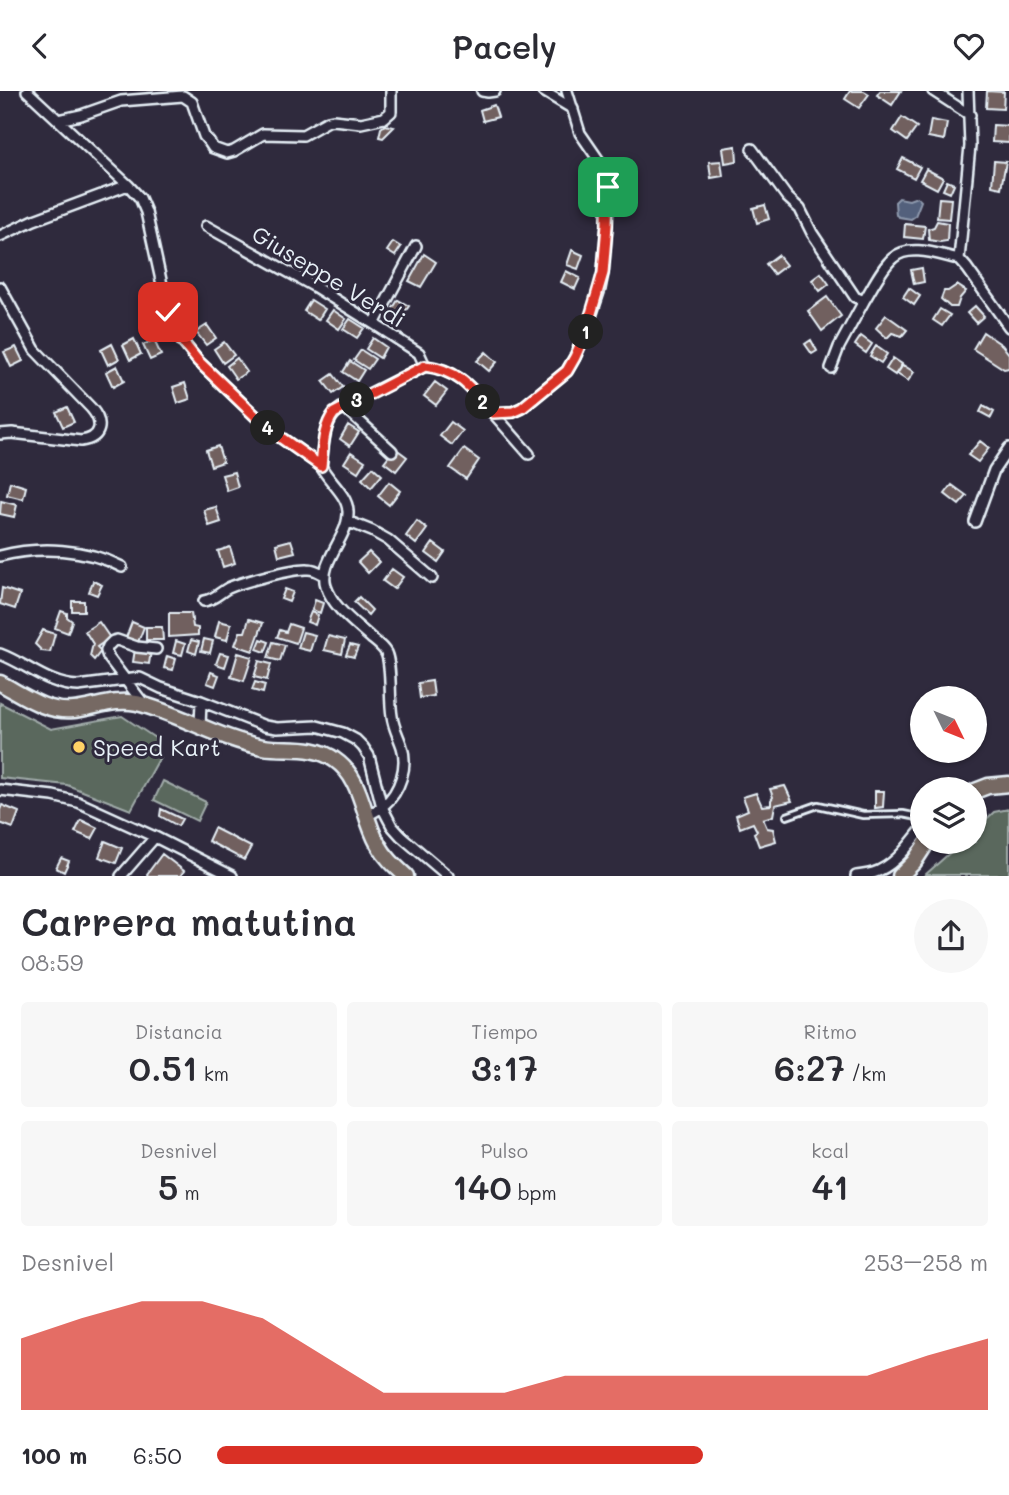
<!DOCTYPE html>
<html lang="es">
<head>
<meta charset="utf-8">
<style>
  :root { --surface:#fff; --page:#f7f7f7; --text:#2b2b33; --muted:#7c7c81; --accent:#d93025 }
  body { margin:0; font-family:Mali,sans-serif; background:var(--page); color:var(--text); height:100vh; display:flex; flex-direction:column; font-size:26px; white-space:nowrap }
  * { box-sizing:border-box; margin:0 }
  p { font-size:23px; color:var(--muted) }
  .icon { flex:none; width:38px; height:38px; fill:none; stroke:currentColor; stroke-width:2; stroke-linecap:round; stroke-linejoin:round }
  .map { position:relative; height:785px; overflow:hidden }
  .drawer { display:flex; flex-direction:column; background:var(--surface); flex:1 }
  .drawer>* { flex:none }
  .needle { width:46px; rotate:133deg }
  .buttons { position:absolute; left:910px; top:595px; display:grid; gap:14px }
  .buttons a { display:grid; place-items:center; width:77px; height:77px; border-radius:50%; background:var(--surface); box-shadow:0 2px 5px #0004; font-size:35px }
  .pin { position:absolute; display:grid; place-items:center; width:60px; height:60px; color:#fff; margin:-30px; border-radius:14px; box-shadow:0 4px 10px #0006 }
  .km { position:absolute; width:35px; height:35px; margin:-18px; border-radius:50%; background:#222; color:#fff; font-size:19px; line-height:35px; text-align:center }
  .round { display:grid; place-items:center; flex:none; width:74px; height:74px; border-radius:37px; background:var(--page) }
  .head { display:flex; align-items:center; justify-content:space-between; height:119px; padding:0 21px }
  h1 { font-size:38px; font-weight:600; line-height:52px }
  .stats { display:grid; grid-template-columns:repeat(3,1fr); gap:10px; height:119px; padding:7px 21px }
  .stats div { display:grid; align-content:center; border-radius:7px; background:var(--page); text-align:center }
  .stats b { font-size:35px; font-weight:600 }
  .stats small { font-size:19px; font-weight:400 }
  .stats p { font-size:19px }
  .chart { height:196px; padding:14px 21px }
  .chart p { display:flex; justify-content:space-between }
  .chart svg { width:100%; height:126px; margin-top:7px; fill:var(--accent); opacity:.7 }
  ul { padding:0 21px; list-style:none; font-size:23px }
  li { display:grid; grid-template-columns:112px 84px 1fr; align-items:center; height:52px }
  li i { height:18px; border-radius:9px; background:var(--accent) }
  header { display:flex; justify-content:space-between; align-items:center; height:91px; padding:0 21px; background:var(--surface); font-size:32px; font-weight:600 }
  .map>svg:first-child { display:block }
  .green { fill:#5a675d; stroke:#a1acaa; stroke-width:2 }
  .water { fill:#53607c; stroke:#8f9aae; stroke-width:2 }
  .building { fill:#71605e; stroke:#e8f1f8; stroke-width:2 }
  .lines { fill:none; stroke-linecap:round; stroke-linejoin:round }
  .lane-casing { stroke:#e8f1f8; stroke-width:10 }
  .street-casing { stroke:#e8f1f8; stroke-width:14 }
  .primary-casing { stroke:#e8f1f8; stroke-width:19 }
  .lane { stroke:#2f2a3d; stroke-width:4.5 }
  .street { stroke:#2f2a3d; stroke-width:9 }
  .primary { stroke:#766964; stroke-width:14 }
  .route-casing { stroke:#fff; stroke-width:14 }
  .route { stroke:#d93025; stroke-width:9 }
  .poi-dot { fill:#ffd166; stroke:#2f2a3d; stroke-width:2.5 }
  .labels { text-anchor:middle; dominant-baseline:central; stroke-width:6; stroke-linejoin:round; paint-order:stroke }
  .street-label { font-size:23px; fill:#e8f1f8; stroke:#2f2a3d }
  .poi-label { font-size:23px; fill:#e8f1f8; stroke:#2f2a3d; text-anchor:start }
</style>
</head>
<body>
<header><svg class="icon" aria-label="back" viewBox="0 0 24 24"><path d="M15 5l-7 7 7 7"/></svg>Pacely<svg class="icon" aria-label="heart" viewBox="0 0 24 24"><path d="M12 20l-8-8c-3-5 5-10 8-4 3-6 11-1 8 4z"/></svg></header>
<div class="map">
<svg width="1009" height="785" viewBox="0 0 1009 785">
  <rect width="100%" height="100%" fill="#2f2a3d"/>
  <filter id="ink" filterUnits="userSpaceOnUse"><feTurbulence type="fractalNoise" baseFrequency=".0143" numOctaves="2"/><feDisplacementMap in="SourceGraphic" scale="14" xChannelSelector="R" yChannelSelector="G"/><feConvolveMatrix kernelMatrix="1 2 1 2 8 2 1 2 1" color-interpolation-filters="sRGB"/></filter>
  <g filter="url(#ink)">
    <path class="green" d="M0,612L51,638L122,625L155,647L160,666L131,719L67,694L0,687Z
      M163,690L206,711L197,730L154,709Z
      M1009,718V784H925L962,751H975V739L994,721Z"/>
    <path class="water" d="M917,106L921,110L915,125L911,128L899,126L896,124L895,111L899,107L909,109Z"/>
    <path class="building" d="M850,0H864L869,3L859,17L845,8Z
      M880,0H901L892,14L877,4Z
      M987,0L1004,1L1003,18L986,17Z
      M494,14L498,26L483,30L480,19Z
      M902,26L917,36L907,50L893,40Z
      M931,29L947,32L944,49L928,46Z
      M385,34L394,36L383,47L379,46L381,37Z
      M993,34L1009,35V52L992,51Z
      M736,55L737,70L725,72L723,57Z
      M903,67L920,76L914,87L897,78Z
      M721,70L723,85L711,87L709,71Z
      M994,70L1006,71L1001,97L992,95Z
      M926,78L943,87L937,98L920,89Z
      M947,90L954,93L950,102L943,99Z
      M939,107L951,108L949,128L937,127Z
      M765,114L769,128L757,132L753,117Z
      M937,130L948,132L947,150L940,151L929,149L928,138L934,136Z
      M905,133L925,135L923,148L904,146Z
      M393,151L401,156L395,165L387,160Z
      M572,159L583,164L578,178L567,174Z
      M424,163L436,171L421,196L409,190Z
      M778,164L786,174L774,183L766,173Z
      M922,177L924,191L914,193L911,179Z
      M566,180L580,187L575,198L561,191Z
      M821,182L829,193L820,200L812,189Z
      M957,194L966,200L960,207L957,216H950L941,208L944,200H948Z
      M909,197L920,205L914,214L903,206Z
      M827,206L841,225L822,240L808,220Z
      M311,209L325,218L318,229L304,220Z
      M398,209L409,215L400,228L390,222Z
      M975,215L984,225L976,232L967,222Z
      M940,218L950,224L942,235L933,229Z
      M333,219L346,228L339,238L326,229Z
      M886,224L907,239L902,245L892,242L887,247L876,237Z
      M350,228L364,237L357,247L343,238Z
      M207,234L216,247L206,254L196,241Z
      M983,241L1002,254L1009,263V277L1004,278L973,258Z
      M861,245L872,253L866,262L855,254Z
      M373,247L386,256L380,267L366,258Z
      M134,248L141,263L130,269L123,254Z
      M154,249L161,264L150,269L143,254Z
      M811,249L817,260L812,263L805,253Z
      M224,251L234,264L223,272L214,258Z
      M112,253L119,268L108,274L101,259Z
      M876,255L887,263L881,272L870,265Z
      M16,256L23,270L11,276L4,261Z
      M361,259L375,268L368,278L354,269Z
      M486,261L497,271L489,280L477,270Z
      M237,267L247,281L236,288L227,275Z
      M893,267L902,273L895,284L886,278Z
      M350,270L364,279L357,290L343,281Z
      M903,274L914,281L908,290L897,283Z
      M117,275L124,290L113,296L106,281Z
      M333,283L343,296L333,303L323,290Z
      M435,291L447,300L436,314L424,305Z
      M185,292L190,308L178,312L173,296Z
      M983,315L994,321L991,327L980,321Z
      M67,316L74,331L63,336L56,321Z
      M451,331L463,340L452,354L440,345Z
      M348,334L359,341L350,355L340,348Z
      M980,350L989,357L978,371L968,364Z
      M218,355L223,371L211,375L206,359Z
      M395,357L407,366L396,380L384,371Z
      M464,358L479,369L466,388L450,377Z
      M351,361L365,370L358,381L344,372Z
      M373,376L382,384L371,397L362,388Z
      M234,381L238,396L227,400L222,384Z
      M10,391L26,396L23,408L7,404Z
      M389,391L400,400L389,414L378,405Z
      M952,394L967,405L959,414L945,403Z
      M1,410L17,414L14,426L0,423Z
      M216,416L221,431L209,435L204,419Z
      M417,430L427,438L416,453L406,445Z
      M291,449L295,461L279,465L276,453Z
      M433,452L445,461L438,471L426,462Z
      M230,456L235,472L223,476L218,460Z
      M369,461L379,471L368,482L358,471Z
      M392,478L403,486L394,498L383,490Z
      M93,490L102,494L97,504L89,501Z
      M2,497L20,503L15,518L0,513Z
      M285,498L293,501L289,511L281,508Z
      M359,506L372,519L368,524L354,511Z
      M315,509L323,512L320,522L312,519Z
      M72,510H84V520H72Z
      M61,520L67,522V526L72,530L68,542L55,537Z
      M311,521L318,524L315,534L307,531Z
      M169,522H191L193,536L198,537V544L169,546Z
      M249,528L263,532L253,560L235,554L240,541H245Z
      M219,530L231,533L227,549L215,546Z
      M99,531L110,547L97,556L101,560L94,569L90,565L93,553L85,540Z
      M132,531L144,536L138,551L126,547Z
      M289,533L301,537L296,552L277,546L280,539L286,541Z
      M146,536H162L163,549H146Z
      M43,539L55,543L50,561L42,560L35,553Z
      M303,541L315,544L310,560L298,557Z
      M328,545L345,549L342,563L324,559Z
      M204,548L213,550L210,562L201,560Z
      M261,548L269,551L265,561L257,558Z
      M191,549L199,551L196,563L188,560Z
      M176,550L185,553L182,564L173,562Z
      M273,551L285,554L280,570L268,567Z
      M350,554L358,556L354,566L346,564Z
      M135,558L151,560L149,573L133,571Z
      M220,562L229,564L225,576L216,573Z
      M238,562L252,566L244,590L231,586Z
      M167,565L176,568L173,579L164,577Z
      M259,570L271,573L267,589L254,586Z
      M211,581L219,584L215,595L207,592Z
      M432,590L434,605L420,607L418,592Z
      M255,591L265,594L263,602L252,599Z
      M785,695L792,710L775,714L773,725L763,728L767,737L773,738L776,750L759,755L754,742L757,740L753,732L740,737L736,724L748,719L743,706L756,702L762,715L771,714V709L773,706L770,698Z
      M875,700H884L883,716L875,717Z
      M2,714L19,721L13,737L0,732V719Z
      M161,718L182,728L178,735L160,725Z
      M81,729L98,737L92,748L75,741Z
      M214,737L251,756L244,769L208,750Z
      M105,750L122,757L116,772L99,766Z
      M162,763L184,780L180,785H148L147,783Z
      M61,767L69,770L64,781L56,777Z"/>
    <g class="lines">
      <g class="lane-casing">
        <path id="lane" d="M787,725L818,714L863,724L903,723L913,725L922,729"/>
      </g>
      <g class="street-casing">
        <path id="street" d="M27,0L128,94L140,107L146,121L168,221L173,234L182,250L198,270L270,339L321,375
          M482,0L488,1L495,0
          M543,0L573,18
          M933,0L970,24
          M968,0L970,55L959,168L967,177L1009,236
          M58,29L81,24L121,10L183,5L192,11L204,45L209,51L213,57L227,62L234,60L263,43L303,44L328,30L333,29L361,32L384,27L391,21V0
          M752,58L787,106L800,118L812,142L855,206L864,210C872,197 882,176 893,167C909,152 940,164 959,168
          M206,135L315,196L374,233L419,262L425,275
          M0,145L34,129L128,94
          M0,196L35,259L91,317C104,332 102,347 81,350L12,342L0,343
          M374,233L416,155
          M831,277L839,256L864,210
          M344,316L392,360
          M493,322L529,363
          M347,430L372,440L388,449L432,487
          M975,431L994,379L1009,357
          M0,465C39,455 86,457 122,476
          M204,510C214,509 219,502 228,497C242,491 293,477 308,478C315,478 319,481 324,484
          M0,563C27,573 48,594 78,595L140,587L161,597L201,610L265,635L277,637L317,635L343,642L356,649L363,656L369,665L382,716L392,735L401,745L448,785
          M143,612L108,566L106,560L108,555L113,550L117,549L137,556L156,558
          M200,635L201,610
          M0,699L53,705L78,711L155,746L232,785
          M366,725C372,722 379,719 384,714C400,701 408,675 402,656C399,646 393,636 392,625C389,609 392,575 386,562C383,556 376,551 371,547C355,532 333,517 326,495C318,471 350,445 348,420C347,403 328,390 321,375C324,354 322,330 341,317L425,275C459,279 472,298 493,322L513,321L522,317L567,280L575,266L585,243L600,198L603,182L607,134L608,96L606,85L602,74L580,42L567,0
          M121,785L155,746
          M856,785C861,784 867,784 873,782C894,776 909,754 922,738"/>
      </g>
      <g class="primary-casing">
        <path id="primary" d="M0,592C23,604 46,622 74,619C95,617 115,607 137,612C180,623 219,648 263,656C287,660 314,653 335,669C363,688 362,725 378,753C385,766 395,775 406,785
          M975,700L988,695L1009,693
          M900,785L914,771L927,751"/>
      </g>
      <use href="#lane" class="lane"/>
      <use href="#street" class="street"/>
      <use href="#primary" class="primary"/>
    </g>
  </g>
  <g class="lines" filter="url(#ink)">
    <g class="route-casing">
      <path id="route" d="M168,221L173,234L182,250L198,270L270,339L321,375C323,357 323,336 334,322L425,275C459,279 472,298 493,322L513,321L522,317L567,280L575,266L585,243L603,182L607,134L608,96"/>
    </g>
    <use href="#route" class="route"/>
  </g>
  <circle class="poi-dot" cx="79" cy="656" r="7"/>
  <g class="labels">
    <g class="street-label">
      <text transform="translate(329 185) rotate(31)">Giuseppe Verdi</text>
    </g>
    <g class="poi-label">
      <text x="93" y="656">Speed Kart</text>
    </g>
  </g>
</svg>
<div class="buttons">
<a><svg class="needle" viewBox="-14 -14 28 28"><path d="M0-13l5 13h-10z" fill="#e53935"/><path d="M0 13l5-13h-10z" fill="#7c7c81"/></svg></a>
<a><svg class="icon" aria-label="layers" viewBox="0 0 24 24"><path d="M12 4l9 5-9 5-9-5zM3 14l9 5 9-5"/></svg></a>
</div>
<div class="pin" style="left:608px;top:96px;background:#1e9e55"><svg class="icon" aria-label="arrive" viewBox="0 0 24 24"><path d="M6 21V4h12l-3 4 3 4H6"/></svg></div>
<div class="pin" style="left:168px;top:221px;background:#d93025"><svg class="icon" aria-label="check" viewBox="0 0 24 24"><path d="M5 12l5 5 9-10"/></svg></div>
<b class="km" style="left:586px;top:241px">1</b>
<b class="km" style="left:483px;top:311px">2</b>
<b class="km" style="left:357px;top:309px">3</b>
<b class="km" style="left:268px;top:337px">4</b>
</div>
<section class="drawer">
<div class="head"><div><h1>Carrera matutina</h1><p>08:59</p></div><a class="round"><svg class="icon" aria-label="share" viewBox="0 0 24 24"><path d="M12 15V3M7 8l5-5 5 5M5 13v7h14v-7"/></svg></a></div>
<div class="stats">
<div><p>Distancia</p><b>0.51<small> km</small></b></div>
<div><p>Tiempo</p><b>3:17</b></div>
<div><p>Ritmo</p><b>6:27<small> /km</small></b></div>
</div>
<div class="stats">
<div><p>Desnivel</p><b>5<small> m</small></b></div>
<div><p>Pulso</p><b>140<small> bpm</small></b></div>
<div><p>kcal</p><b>41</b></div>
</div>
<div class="chart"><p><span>Desnivel</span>253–258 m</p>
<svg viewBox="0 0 160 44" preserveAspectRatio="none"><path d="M0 44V19L10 12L20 6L30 6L40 12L50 25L60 38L70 38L80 38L90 32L100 32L110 32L120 32L130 32L140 32L150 25L160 19V44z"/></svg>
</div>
<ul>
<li><b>100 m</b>6:50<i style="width:63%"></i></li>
</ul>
</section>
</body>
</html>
